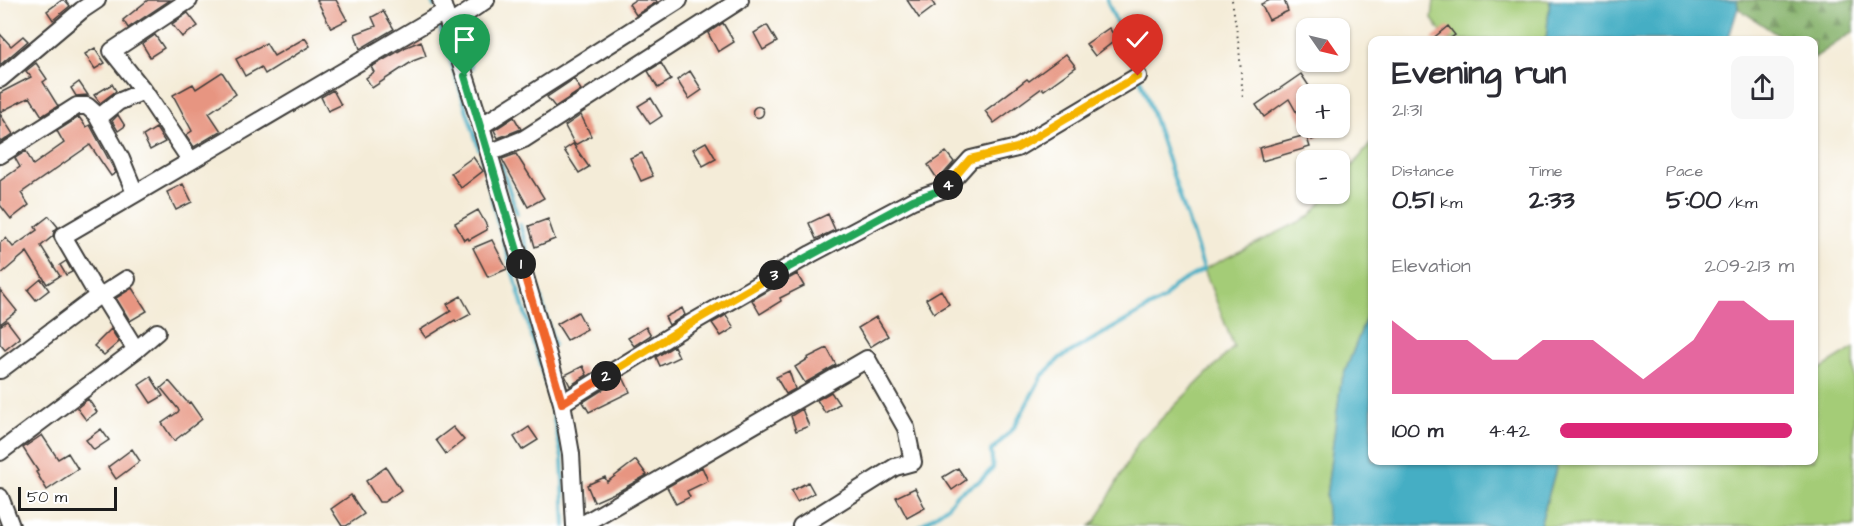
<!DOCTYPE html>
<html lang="en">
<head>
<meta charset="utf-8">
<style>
  :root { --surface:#fff; --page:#f7f7f7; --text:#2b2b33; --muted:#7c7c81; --accent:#db2777 }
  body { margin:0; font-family:"Architects Daughter",sans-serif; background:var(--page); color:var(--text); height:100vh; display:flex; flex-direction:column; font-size:22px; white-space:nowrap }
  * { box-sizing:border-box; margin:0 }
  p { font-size:20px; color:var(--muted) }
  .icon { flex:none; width:33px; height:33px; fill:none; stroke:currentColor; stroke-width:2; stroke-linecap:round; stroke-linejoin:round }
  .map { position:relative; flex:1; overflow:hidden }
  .details { position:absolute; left:1368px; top:36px; width:450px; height:429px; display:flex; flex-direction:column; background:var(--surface); border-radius:12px; box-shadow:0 2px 4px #0004 }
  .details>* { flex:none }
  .needle { width:39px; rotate:124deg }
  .tools { position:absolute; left:1296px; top:18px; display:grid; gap:12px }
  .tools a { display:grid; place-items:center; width:54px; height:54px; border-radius:12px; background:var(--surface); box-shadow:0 2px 4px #0004; font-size:30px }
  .scale { position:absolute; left:18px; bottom:15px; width:99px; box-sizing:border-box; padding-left:6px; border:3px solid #1c1c1c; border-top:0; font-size:16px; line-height:21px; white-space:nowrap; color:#1c1c1c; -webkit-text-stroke:4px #fff; paint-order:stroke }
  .pin { position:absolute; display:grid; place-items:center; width:51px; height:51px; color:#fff; margin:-62px -26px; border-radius:50% 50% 50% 0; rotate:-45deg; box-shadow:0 0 6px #0007 }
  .pin .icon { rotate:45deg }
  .km { position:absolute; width:30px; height:30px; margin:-15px; border-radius:50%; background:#222; color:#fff; font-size:16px; line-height:30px; text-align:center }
  .round { display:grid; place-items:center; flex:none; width:63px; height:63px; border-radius:12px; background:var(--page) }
  .summary { display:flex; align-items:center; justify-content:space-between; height:102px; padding:0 24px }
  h1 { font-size:33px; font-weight:800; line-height:45px }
  .stats { display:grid; grid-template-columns:repeat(3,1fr); gap:9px; height:102px; padding:6px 24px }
  .stats div { display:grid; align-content:center }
  .stats b { font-size:26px; font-weight:800 }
  .stats small { font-size:16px; font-weight:400 }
  .stats p { font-size:16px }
  .chart { height:168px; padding:12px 24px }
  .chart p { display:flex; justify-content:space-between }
  .chart svg { width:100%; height:108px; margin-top:6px; fill:var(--accent); opacity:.7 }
  ul { padding:0 24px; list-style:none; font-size:20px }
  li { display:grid; grid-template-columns:96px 72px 1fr; align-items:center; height:45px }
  li i { height:15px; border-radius:8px; background:var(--accent) }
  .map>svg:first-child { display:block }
  .grass { fill:#a4cc77; stroke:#60744a; stroke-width:1.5 }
  .forest { fill:url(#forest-firs); stroke:#506642; stroke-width:1.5 }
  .water { fill:#45aec4; stroke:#306570; stroke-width:1.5 }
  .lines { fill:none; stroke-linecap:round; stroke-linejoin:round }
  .stream { stroke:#45aec4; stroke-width:4 }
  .building { fill:#e79581 }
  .street-casing { stroke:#3c3b38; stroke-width:20 }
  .path { stroke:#3c3b38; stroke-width:2; stroke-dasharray:1.5 4.5; stroke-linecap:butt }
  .street { stroke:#fff; stroke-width:16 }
  .split-1-casing { stroke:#fff; stroke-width:12 }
  .split-2-casing { stroke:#fff; stroke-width:12 }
  .split-3-casing { stroke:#fff; stroke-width:12 }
  .split-4-casing { stroke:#fff; stroke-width:12 }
  .split-5-casing { stroke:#fff; stroke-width:12 }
  .split-1 { stroke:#22a559; stroke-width:8 }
  .split-2 { stroke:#f0652b; stroke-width:8 }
  .split-3 { stroke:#f5b400; stroke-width:8 }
  .split-4 { stroke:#22a559; stroke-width:8 }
  .split-5 { stroke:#f5b400; stroke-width:8 }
</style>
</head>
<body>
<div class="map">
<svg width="1854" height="526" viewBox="0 0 1854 526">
  <defs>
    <pattern id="forest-firs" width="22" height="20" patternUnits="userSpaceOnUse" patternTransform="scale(1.5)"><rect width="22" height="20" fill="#83b068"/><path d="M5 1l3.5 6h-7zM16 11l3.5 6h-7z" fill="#6a8e55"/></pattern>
  </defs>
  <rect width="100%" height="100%" fill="#fff"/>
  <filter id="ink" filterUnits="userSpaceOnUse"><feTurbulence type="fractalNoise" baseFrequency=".0167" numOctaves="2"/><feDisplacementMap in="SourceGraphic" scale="12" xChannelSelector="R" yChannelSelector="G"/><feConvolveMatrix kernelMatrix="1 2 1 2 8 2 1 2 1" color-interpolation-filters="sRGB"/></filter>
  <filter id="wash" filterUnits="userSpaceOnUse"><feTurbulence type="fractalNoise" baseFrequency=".008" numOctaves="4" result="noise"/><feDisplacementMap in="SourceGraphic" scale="24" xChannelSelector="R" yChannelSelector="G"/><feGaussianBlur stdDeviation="1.35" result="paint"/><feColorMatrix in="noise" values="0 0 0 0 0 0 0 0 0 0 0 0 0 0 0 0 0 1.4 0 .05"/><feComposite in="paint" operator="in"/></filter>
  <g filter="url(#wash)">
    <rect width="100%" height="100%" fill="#f4ecd8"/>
    <path class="grass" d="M1434,0H1550L1546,40H1447L1432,19Z
      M1372,142V303L1341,382L1326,497L1328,526H1090L1096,521L1139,441L1234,347L1204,269L1309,217L1329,194H1340V181Z
      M1854,348V526H1540L1558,461L1814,460V373Z"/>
    <path class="forest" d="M1737,0H1854V31L1814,58V40H1785L1738,8Z"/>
    <path class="water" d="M1550,0H1737L1738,8L1728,40H1546Z
      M1372,303V460L1558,461L1540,526H1328L1326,497L1341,382Z"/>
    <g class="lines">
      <path class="stream" d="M432,0L434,6
        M1107,0L1137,72
        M439,24L479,149
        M459,28L471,68
        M482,157L497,219L549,394L562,458L565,526
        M501,164L517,214
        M520,225L554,345
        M920,526L947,507L957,494L980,481L993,468L991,451L1013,429L1042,376L1060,358L1164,299L1174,286L1204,269L1147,97L1140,79"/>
    </g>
    <g id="blocks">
      <path class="building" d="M62,0H65L70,6L53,20L47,11Z
        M148,0H170L128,28L123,20Z
        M317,0H336L347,20L331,28Z
        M635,0H656L657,2L636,15L629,4Z
        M907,0H931L935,6L919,18Z
        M1270,0H1284L1288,11L1269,20L1261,4Z
        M383,11L394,29L360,49L355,34L376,26L372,17Z
        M188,13L198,26L182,37L172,24Z
        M723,23L734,42L718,52L708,33Z
        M767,25L777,42L763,50L754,33Z
        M1448,26L1455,35L1448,40H1431Z
        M1109,28L1117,39L1095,56L1086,44Z
        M0,34L11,46L23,36L28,41L0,65Z
        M155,35L164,48L150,57L142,44Z
        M305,38L310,46L265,74L261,67L245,76L236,59L266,43L274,56Z
        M421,41L426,56L413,61L372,88L366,78L374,72L371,67L406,47Z
        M95,48L105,63L95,69L85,54Z
        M1066,54L1076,67L1044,90L1042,88L994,123L985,111L1027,79L1029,81Z
        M36,63L47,79L43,82L58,106L42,116L30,97L0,112V93L31,77L26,71Z
        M661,63L671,80L658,88L648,71Z
        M690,71L702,90L689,99L677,80Z
        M222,72L236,94L209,113L221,131L194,147L186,135L192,131L173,95L193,84L196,89Z
        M1301,74L1309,86L1300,92L1306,104V128H1335L1312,140L1289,99L1264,117L1256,105Z
        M574,79L581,90L555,107L547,97Z
        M79,82L88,95L76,96L71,88Z
        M112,84L116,91L100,103L94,95Z
        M333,90L341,105L328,111L321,97Z
        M651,98L662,116L650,124L638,106Z
        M752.5 112a5.5 5.5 0 1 1 11 0a5.5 5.5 0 1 1-11 0Z
        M0,114L13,134L0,143Z
        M118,115L125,126L118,131L112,121Z
        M581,115L591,136L575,145L565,126Z
        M79,117L86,127L90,125L116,173L111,176L90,145L21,193L29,205L11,219L0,205V181L20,167L15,158L26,151L33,165L64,143L57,131Z
        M514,117L521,129L498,138L494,130Z
        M156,128L165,142L150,150L143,136Z
        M1306,135L1310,147L1262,161L1259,148Z
        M706,142L716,159L703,166L693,149Z
        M573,144L589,167L579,173L564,150Z
        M946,152L954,162L938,180L928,165Z
        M642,153L653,176L641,181L630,158Z
        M516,154L544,198L528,207L502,159Z
        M473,157L483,171L461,188L451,173Z
        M183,184L192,202L176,210L167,192Z
        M478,210L487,226L486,227L487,230L469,240L468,238L464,240L455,223Z
        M828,214L835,230L816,239L809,223Z
        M49,216L58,227L54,231L53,236L41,246L60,276L47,284L27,252L0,275V243L6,238L13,247L37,230L35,227Z
        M548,219L555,239L535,247L529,226Z
        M492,240L507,269L488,277L473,248Z
        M66,261L72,272L66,275L60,265Z
        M797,274L804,286L780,298L781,301L760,314L752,300Z
        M41,279L49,290L36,300L28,290Z
        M132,288L147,311L130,321L116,298Z
        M0,290L17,311L0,324Z
        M941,290L949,304L934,313L926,299Z
        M461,296L471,314L456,322L455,320L426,338L420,330L451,311L447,304Z
        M682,308L685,315L669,325L665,317Z
        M578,312L587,329L567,340L557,324Z
        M726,315L734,328L721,336L712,323Z
        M876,317L888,336L870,347L858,328Z
        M7,321L20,338L5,350L0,344V326Z
        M646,327L651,335L634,346L628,338Z
        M111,329L119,342L104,355L94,346Z
        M674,346L679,357L660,366L656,357Z
        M827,348L836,365L805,383L795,367L808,359L807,358Z
        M583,366L587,375L570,386L565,375Z
        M789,371L795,389L786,394L776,377Z
        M151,377L163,396L151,403L139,385Z
        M623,377L630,392L589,412L583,402Z
        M169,381L188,403L190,402L202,419L174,441L162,423L178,412L179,410L161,388Z
        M831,392L839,404L825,413L817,400Z
        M88,399L97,412L86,420L77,408Z
        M802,409L809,426L796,431L791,416Z
        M453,427L464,440L446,454L436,440Z
        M529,427L538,440L522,450L514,437Z
        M101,429L109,440L94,450L86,440Z
        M42,435L58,459L68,453L78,469L47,490L36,472L38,471L23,448Z
        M132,449L140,461L116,479L108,467Z
        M636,460L647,475L621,490L594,502L587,485L605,477L607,482Z
        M386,467L401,490L384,502H379L366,481Z
        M702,467L708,481L687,491L690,497L676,504L667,487Z
        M958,468L966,480L952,490L943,477Z
        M808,482L814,493L797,502L791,491Z
        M915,488L925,508L907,518L896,497Z
        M351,495L364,514L346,526H342L331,509Z"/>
    </g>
  </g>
  <g filter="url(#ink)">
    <use href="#blocks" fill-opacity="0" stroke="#3c3b38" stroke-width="1.5"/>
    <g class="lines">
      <g class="street-casing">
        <path id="street" d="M441,0L481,126L562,403L571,454L575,526
          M449,25L486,0
          M0,79L82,10L97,0
          M96,114L121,159L135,193
          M481,126L679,0
          M489,153L524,139L740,0
          M0,155L77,106H87L96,114L102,115L118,102L144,91L112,51L189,0
          M191,161L444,12
          M102,295L127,279
          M98,296L63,236L191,161L144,91
          M136,350L157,332
          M0,370L98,296L102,295L136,350L0,452
          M562,403L688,325L811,254L913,200L944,189L971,159L1017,148L1138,76
          M0,497L11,526
          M580,526L867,359L906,428L913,462L895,467L801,526"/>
      </g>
      <path class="path" d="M1232,0L1239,46L1243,100"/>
      <use href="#street" class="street"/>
    </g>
  </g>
  <g class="lines" filter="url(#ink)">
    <g class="split-1-casing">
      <path id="split-1" d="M465,76L521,264"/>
    </g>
    <g class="split-2-casing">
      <path id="split-2" d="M521,264L562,403L606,376"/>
    </g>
    <g class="split-3-casing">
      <path id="split-3" d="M606,376L688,325L774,275"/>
    </g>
    <g class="split-4-casing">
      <path id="split-4" d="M774,275L913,200L944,189L948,185"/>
    </g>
    <g class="split-5-casing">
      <path id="split-5" d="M948,185L970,159L1017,148L1138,76"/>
    </g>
    <use href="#split-1" class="split-1"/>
    <use href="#split-2" class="split-2"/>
    <use href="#split-3" class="split-3"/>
    <use href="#split-4" class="split-4"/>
    <use href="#split-5" class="split-5"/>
  </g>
</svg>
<div class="tools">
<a><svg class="needle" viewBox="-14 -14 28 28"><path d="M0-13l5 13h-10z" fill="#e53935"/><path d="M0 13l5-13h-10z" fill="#7c7c81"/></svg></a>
<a>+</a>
<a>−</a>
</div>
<div class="scale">50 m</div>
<div class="pin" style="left:465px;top:76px;background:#1e9e55"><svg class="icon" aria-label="arrive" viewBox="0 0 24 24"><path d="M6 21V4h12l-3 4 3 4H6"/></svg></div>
<div class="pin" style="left:1138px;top:76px;background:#d93025"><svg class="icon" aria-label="check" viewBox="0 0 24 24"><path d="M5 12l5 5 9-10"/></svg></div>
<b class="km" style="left:521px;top:264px">1</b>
<b class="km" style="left:606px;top:376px">2</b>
<b class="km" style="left:774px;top:275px">3</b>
<b class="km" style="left:948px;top:185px">4</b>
<section class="details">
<div class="summary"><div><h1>Evening run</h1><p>21:31</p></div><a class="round"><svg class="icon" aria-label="share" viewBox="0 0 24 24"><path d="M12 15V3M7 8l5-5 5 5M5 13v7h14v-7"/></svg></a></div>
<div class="stats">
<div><p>Distance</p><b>0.51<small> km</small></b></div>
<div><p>Time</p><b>2:33</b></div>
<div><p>Pace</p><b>5:00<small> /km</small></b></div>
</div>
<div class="chart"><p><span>Elevation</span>209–213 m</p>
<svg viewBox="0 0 160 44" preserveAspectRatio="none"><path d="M0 44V14L10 22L20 22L30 22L40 30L50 30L60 22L70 22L80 22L90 30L100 38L110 30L120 22L130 6L140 6L150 14L160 14V44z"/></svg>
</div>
<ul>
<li><b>100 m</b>4:42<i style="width:99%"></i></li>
</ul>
</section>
</div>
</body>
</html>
